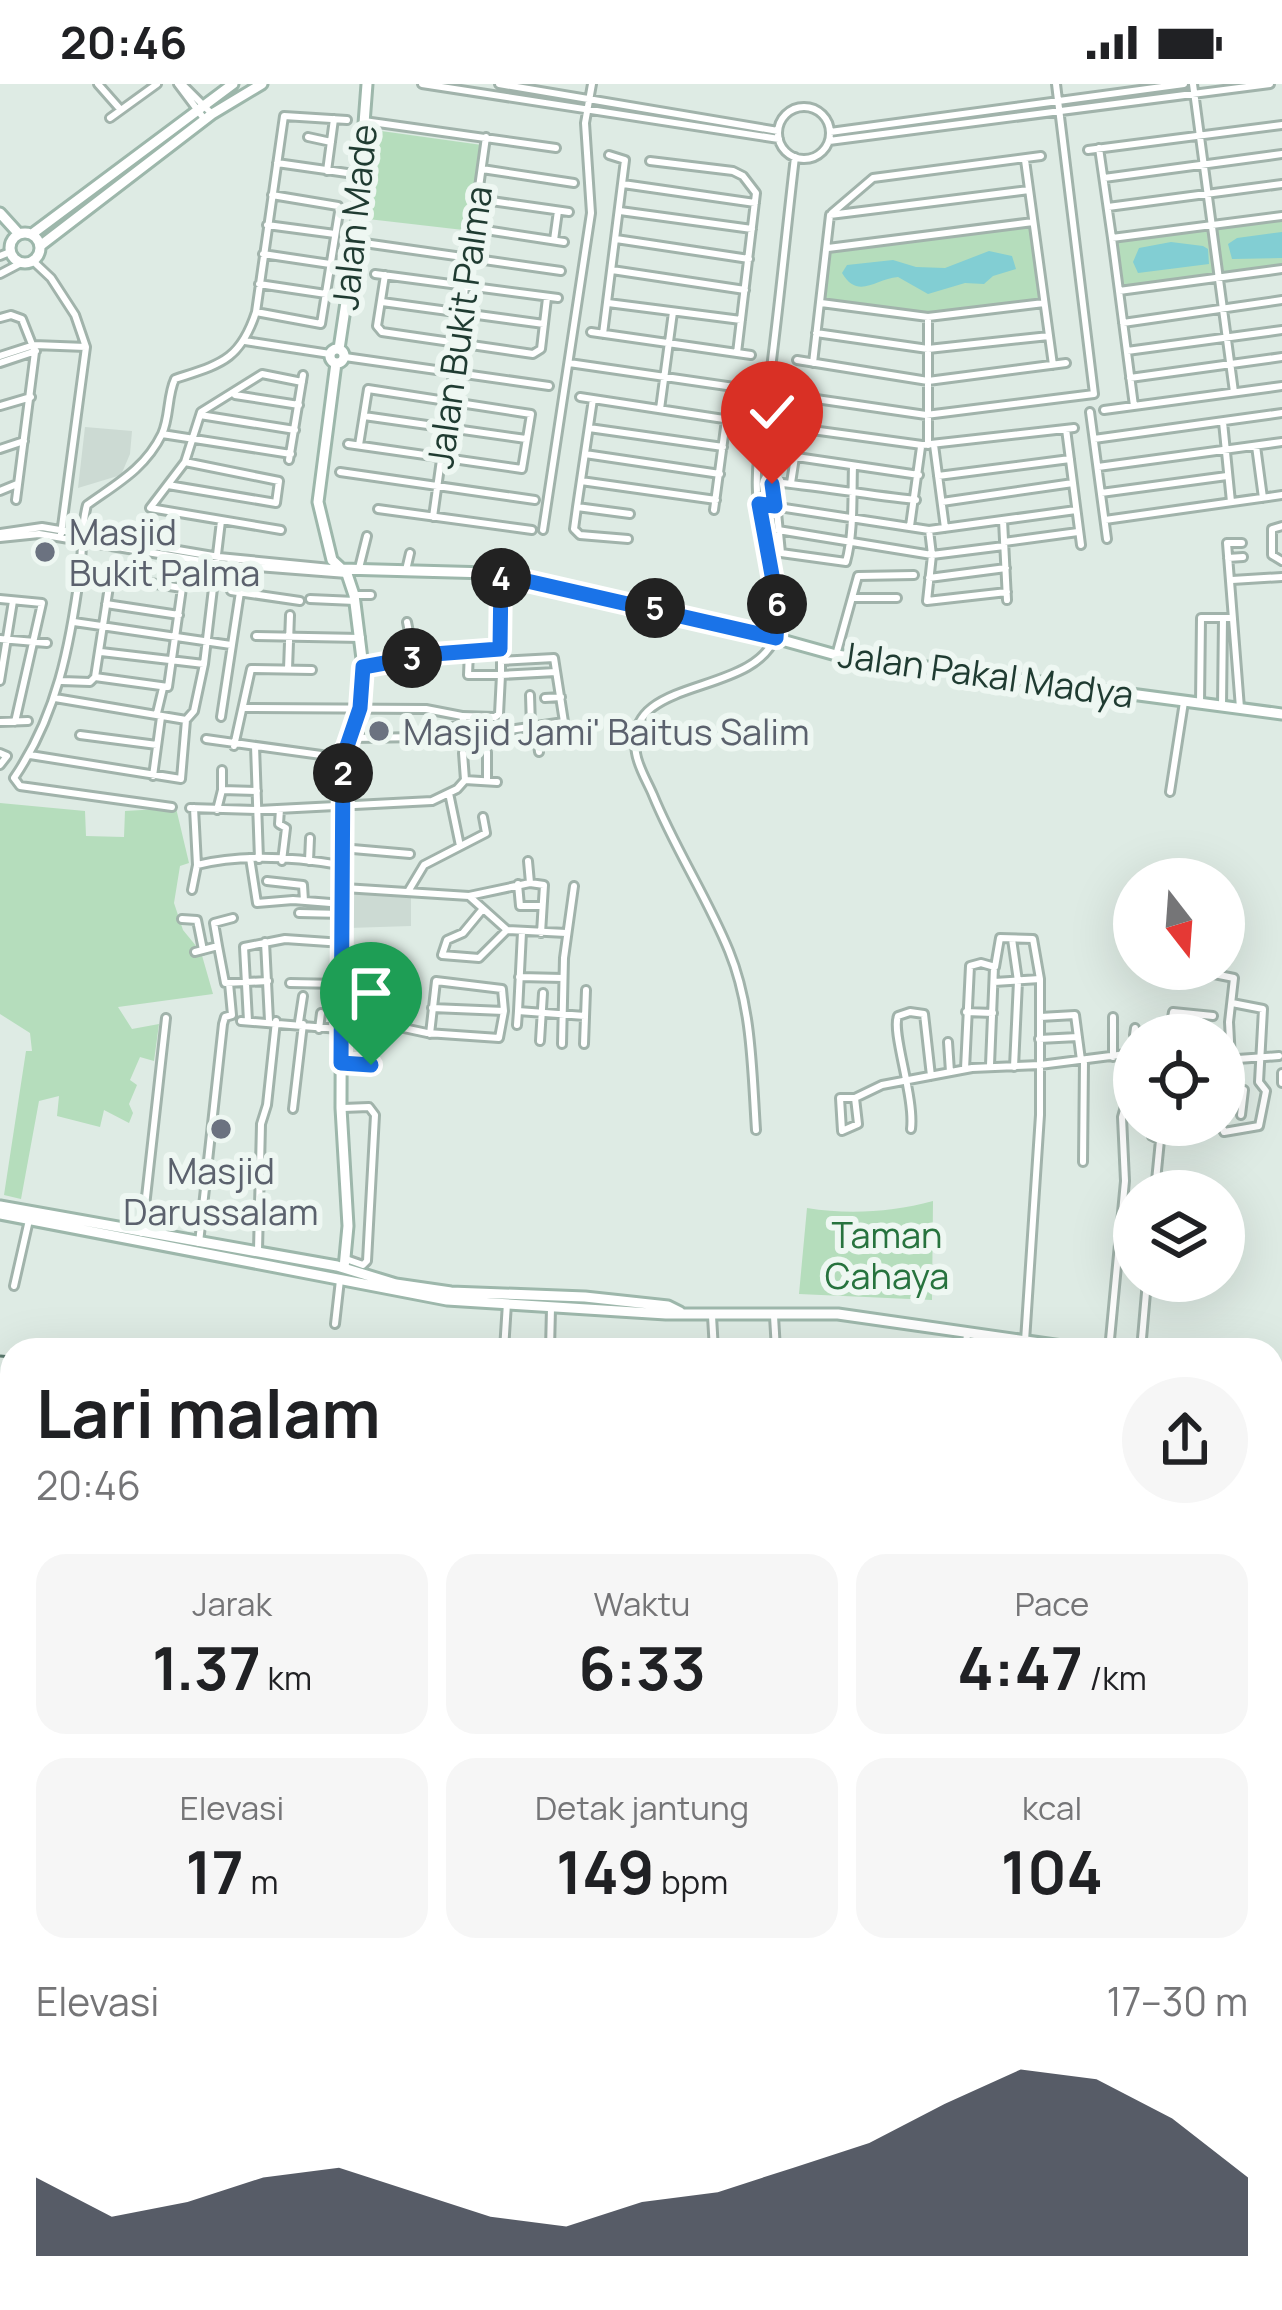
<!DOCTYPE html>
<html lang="id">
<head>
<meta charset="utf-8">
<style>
  :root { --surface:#fff; --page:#f6f6f6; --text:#202124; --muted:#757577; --accent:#111827 }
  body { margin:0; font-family:Manrope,sans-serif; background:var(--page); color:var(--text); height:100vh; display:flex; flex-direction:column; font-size:45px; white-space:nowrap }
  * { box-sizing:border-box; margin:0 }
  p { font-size:39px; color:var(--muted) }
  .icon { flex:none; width:66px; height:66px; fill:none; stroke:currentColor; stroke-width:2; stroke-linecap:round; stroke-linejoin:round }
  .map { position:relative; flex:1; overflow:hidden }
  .details { position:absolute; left:0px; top:1254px; width:1284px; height:972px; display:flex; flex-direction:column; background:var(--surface); border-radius:36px 36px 0 0; box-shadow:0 12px 48px #0002 }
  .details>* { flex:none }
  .needle { width:78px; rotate:163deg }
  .buttons { position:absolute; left:1113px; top:774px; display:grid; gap:24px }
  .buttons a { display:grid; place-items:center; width:132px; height:132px; border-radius:50%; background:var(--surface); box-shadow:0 12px 48px #0002; font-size:60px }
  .pin { position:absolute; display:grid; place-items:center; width:102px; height:102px; color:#fff; margin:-123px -51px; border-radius:50% 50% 50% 0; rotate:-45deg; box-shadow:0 0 12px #0007 }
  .pin .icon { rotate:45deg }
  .km { position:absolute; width:60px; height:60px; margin:-30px; border-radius:50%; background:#222; color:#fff; font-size:33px; line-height:60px; text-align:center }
  .round { display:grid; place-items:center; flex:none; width:126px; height:126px; border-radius:63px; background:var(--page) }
  .overview { display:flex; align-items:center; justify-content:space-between; height:204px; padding:0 36px }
  h1 { font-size:66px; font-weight:700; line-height:90px }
  .metrics { display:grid; grid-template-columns:repeat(3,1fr); gap:18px; height:204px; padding:12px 36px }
  .metrics div { display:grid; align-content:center; border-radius:30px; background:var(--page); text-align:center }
  .metrics b { font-size:60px; font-weight:700 }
  .metrics small { font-size:33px; font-weight:400 }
  .metrics p { font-size:33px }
  .chart { height:336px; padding:24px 36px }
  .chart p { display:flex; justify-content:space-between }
  .chart svg { width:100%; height:216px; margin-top:12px; fill:var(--accent); opacity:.7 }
  .status { display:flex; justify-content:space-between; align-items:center; height:84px; padding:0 60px; background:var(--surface); direction:ltr }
  .status svg { height:33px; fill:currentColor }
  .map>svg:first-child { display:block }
  .built { fill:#ccdad3 }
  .green { fill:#b5ddbc }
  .water { fill:#82ced3 }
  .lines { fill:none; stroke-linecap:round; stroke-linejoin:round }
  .river { stroke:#82ced3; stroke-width:9 }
  .street-casing { stroke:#a1b3ab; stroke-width:12 }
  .secondary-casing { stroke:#9db7ab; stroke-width:15 }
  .street { stroke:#fff; stroke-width:6 }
  .secondary { stroke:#fff; stroke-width:9 }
  .rail { stroke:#59776c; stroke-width:3; stroke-dasharray:24 12; stroke-linecap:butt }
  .route-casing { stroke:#fff; stroke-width:24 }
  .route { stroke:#1a73e8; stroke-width:15 }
  .worship-dot { fill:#6b7280; stroke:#eef7f2; stroke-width:4.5 }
  .labels { text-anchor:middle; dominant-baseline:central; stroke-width:12; stroke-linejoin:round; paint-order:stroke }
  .street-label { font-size:36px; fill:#1f3b31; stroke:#eef7f2 }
  .worship-label { font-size:36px; fill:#5b616d; stroke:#eef7f2; text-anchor:start }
  .park-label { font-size:36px; fill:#27733e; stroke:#eef7f2 }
</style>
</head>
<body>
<div class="status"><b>20:46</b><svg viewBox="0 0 49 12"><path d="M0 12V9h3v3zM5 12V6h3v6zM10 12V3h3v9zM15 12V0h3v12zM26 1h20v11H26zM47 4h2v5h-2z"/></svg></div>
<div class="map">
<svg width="1282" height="2226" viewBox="0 0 1282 2226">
  <rect width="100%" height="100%" fill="#deebe4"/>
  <path class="built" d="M85,343L132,347L130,370L121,391L78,404Z
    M349,810H411V842L349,844Z"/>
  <path class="green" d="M374,46L482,61L472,147L368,135Z
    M1282,136V182L1123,202L1117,157Z
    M1030,142L1040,216L928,230L823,215L830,168Z
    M0,719L85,727L86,752L124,753L125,727L176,724L189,779L180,782L174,819L183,846L201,868L213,910L118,923L132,945L159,940L154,977L140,973L130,996L137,1001L129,1020L133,1029L129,1039L104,1026L100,1043L57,1032L59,1012L39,1017L21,1115L4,1111L26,967H32L30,949L0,930Z
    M933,1117L932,1216L799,1210L807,1124C849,1131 892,1128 933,1117Z"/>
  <path class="water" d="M1282,148V174L1232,175L1228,160L1237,154Z
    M1171,158L1203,162L1208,165L1209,180L1138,189L1133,178L1139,164Z
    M989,167L1012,172L1016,185L993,192L984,200L965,199L928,210L898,193C875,195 858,216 842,189L847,181L893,176L916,183L945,184Z"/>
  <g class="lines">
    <path class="river" d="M10,2226L14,2214"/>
    <g class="street-casing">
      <path id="street" d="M98,0L120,25
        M178,0L205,36
        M182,0L212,30
        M422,0L779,55
        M499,0L778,47
        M1193,0L1234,308
        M778 49a26 26 0 1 1 52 0a26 26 0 1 1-52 0Z
        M110,34L157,0
        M364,37L556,64
        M830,48L1184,0
        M308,53L331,58
        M829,57L1270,0
        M1099,64L1112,154L1282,132
        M1088,66L1282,41
        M1025,76L1053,281
        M650,77L733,87L743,92L756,109L737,269
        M277,79L361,91
        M482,85L574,99
        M327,87L334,35
        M1104,94L1282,70
        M623,100L755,119
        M477,115L569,128
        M1108,123L1282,100
        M620,127L752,145
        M832,129L873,94L1041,72
        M267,141L335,150
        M472,144L564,158
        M1112,154L1119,207
        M616,155L749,175
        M554,156L558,127
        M357,158L561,187
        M828,164L1033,138
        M263,170L330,180
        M0,172L10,168
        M33,177L51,194L75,231L86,263L61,450
        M612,186L745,206
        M0,190L21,179
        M375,190L558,214
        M385,191L377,242L382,248L533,270L541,265L547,214
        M259,200L326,210
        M382,218L544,240
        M608,219L741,236
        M821,219L928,233L1044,219
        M256,228L321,240L339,128L338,122L272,111
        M928,233V361
        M0,234L11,231L22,235L35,268L16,416
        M1123,239L1282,216
        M591,248L751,271
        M816,249L928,265L1049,252
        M603,250L625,76L609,71
        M245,257L330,270
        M1127,267L1282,246
        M0,272L34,261L86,263
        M345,273L549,302
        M797,276L928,297L1066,279
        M0,279L36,267
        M569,279L926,331L1094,310L1056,0
        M813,279L830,131L1029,106
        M1130,294L1282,273
        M235,311L299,321
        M580,313L737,337
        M0,322L31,313
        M1134,322L1119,207L1282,185
        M660,325L673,228
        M1104,326L1282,302
        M1090,328L1107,455
        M200,331L295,346
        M364,332L526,355
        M1223,338L1231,418
        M790,343L922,361L1074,344
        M589,344L723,363
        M1066,345L1081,461
        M162,350L291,370
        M1094,355L1282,329
        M348,360L522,385L531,330L368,305L359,361
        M934,361L945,444
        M1256,362L1263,414
        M0,365L24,357
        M585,370L720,390
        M783,371L919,391
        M289,376L303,291
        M853,382C852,413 854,449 846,478L781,469L774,398C821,403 868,411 916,416
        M1098,383L1282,358
        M340,388L535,416
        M938,392L1070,375
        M581,397L716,416
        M791,399L795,373
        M168,401L276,419L279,397L185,378
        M0,407L17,400
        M1101,409L1227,392
        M942,418L1073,399
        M759,420L929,446L1076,426
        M577,423L593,315
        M378,425L532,446
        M714,426L726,336
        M433,433L486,53
        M1003,436L1007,516
        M1105,436L1282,411
        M910,442L921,363
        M1282,442L1272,445V471L1282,477
        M281,446L150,424L185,378L201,328L262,290L302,298
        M543,446L591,129L585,39L592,0
        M778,446L932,471L1004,462
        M929,446L932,471L927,517L1007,508
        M0,449L42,443L219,473L341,485
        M0,454L39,450L219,480L347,490
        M628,455L580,451L574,445L577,423L630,430
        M1004,458L1078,448
        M1228,474L1243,473
        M359,484L367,452
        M406,486L410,469
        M501,491V591L556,588
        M929,494L1006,484
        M1232,496L1282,493
        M231,507L300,517
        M354,511H371
        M854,514H897
        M0,515L42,519L15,638
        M310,515L355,517
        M106,520L179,531
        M74,538L231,561
        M407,538L414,574
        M256,552L361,554
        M0,555L47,559
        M101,568L204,580
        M836,571L858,492L914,491
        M363,583L434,570L500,565
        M288,585L290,531
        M95,593L112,483
        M0,597L13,517
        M62,597L90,598L95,593L168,603L182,504L111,493
        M530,611L531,643
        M55,614L186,636
        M545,614L561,613
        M1200,619L1201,534H1232
        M1222,622L1223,534
        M243,624L426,625L462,632L464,639
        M1240,624L1227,459H1242
        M157,629L163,604
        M463,632L495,633L499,630L501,591H468L469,567
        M221,633L240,508
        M0,638L28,637
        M536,643L539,668
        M80,651L157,661
        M351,654L425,653L464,639L488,637L502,647L564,638L554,574L501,577
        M206,655L343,674
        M234,662L251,585L312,586
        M255,662L259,775
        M0,669L7,672L0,681
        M463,669L465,696
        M30,671L181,695L186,636L194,627L204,580L221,437
        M222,686V706
        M153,692L161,633
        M487,697V668
        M1170,708L1184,618
        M449,709L460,762
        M172,723L20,702L14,694C57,631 70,562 80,487C83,465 81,442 87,421C116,400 145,385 162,350C170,333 167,312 175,295C220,280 240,277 256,228L284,32L347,36
        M190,724L258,726L432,717L457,705L465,696L497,698
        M194,724L197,781
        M280,725L279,740L286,744L282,777
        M217,726L222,706L257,707
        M341,764L410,770
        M250,774L257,819L293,816L343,820
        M309,777L310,754
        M267,797L303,801L304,817
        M530,799L544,801L541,849
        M518,800L520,822H542
        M344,804L469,812L507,846L566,849
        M192,806L197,781C242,770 294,773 340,781
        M409,806L424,781L486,749L483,733
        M469,812L530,799L528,777
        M482,826L463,849L447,856L442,871L479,874L507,846
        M299,829L343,830
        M182,835L197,836L203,866
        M522,848L518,927L585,932
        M1012,855L1018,897L1014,983
        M265,858L269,937
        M218,862L214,839L233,834
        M195,868L218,862L225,899L268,897
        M1204,888L1234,894L1229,938L1231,976
        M519,893L563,894
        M994,898L1040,895
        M290,899L340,900
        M432,924L504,927
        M966,928L993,929
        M343,931L427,949L499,954L504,927L502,905L436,897L430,950
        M1040,933L1075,931L1081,976
        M241,937L339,945
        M248,937L244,863L285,855L343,859
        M299,938L303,912
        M517,941L518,927
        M319,945L321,929
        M1134,951L1135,944
        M1169,951L1173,928L1213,932
        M1039,955L1078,953
        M540,957L543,909
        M948,958L950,988
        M562,960L564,874L574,802
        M584,960L586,906
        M1113,973V933
        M1224,976L1279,972
        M341,979L373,980L378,936
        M990,981L994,883
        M965,985L970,882L981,879L995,883L1000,854L1033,855L1040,895V1031L1025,1257
        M1282,989V999
        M1224,1005L1244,1006L1241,1031
        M855,1014H840L842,1047L858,1040L855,1014L882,1001L972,984L1040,981L1134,969
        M343,1024L369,1023L375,1031L367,1177L363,1181L346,1175
        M293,1025L303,940
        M1153,1041L1152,1052L1160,1056L1155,1107
        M1221,1041L1224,1048L1259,1042L1266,1007L1259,998L1263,925L1232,919
        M911,1045C915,1013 891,948 898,932L910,928L924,930L931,992
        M756,1046C752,986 752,923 729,867C707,813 675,765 653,711C648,699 638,683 636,669C622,590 754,615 776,551C785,526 760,441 757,408C755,370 765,336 769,300C779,224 786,149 795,73
        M1183,1048L1184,1041
        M1083,1078L1084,977
        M142,1149L166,934
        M199,1159L223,940L225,933L232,931L229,899
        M258,1166L261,1040L267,1021L276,937
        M14,1202L29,1136
        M712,1232L714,1266
        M774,1232L776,1266
        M335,1240L340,1196
        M504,1266L507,1219
        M550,1266L551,1224
        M965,1266L967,1251
        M1109,1266L1125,1097L1122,1033L1132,998L1134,959
        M1141,1266L1147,1197
        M1272,1365L1282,1367
        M1272,1403L1282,1404
        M0,1415H12
        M0,1562L12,1556
        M0,1606L12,1626
        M0,1625L12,1644
        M0,1685L12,1688
        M12,1725V1754
        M0,1775L12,1773
        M0,1807L12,1805
        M0,1838L12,1837
        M0,1876L12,1875
        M0,1926H12
        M0,1934L12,1938
        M0,1986L4,1988L12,1969"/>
    </g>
    <g class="secondary-casing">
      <path id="secondary" d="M0,129L19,150
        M10 164a15 15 0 1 1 30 0a15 15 0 1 1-30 0Z
        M32,150L233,0
        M40,162L212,30L262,0
        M330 272a7 7 0 1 1 14 0a7 7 0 1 1-14 0Z
        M339,265L355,158L367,0
        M336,279L318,418L332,476L347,490L354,511L363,583L360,624L343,674L342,719L341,1024L348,1142L344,1184
        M342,485L489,489L724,540L836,571L1282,630
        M0,1122L337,1182L396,1200L451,1208L585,1213L668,1222L680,1228
        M0,1130L447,1216L666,1230H838L1090,1266
        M1272,1294L1282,1296"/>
    </g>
    <use href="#street" class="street"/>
    <use href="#secondary" class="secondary"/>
    <path class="rail" d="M0,1272L12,1273
      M1272,1429L1282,1432"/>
  </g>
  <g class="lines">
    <g class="route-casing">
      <path id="route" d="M371,981L341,979L343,674L360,624L363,583L434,570L500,565L501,491L776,554L778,524L759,420L775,422L772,400"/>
    </g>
    <use href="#route" class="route"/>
  </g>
  <g class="worship-dot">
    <circle cx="45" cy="468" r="12"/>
    <circle cx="379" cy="647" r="12"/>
    <circle cx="221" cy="1045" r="12"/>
  </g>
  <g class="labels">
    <g class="street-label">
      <text transform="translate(354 133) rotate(-84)">Jalan Made</text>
      <text transform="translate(459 243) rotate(-82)">Jalan Bukit Palma</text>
      <text transform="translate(986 590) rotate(8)">Jalan Pakal Madya</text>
    </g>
    <g class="worship-label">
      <text x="69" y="447">Masjid<tspan x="69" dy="41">Bukit Palma</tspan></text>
      <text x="403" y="647">Masjid Jami' Baitus Salim</text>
      <text x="221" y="1086" text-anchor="middle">Masjid<tspan x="221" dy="41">Darussalam</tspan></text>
    </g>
    <g class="park-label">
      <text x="887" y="1150">Taman<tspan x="887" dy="41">Cahaya</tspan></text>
    </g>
  </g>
</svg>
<div class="buttons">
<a><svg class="needle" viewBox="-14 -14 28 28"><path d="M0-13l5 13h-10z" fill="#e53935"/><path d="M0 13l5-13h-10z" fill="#757577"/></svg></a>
<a><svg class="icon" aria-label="locate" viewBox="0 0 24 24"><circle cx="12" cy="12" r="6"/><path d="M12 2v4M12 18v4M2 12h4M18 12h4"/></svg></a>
<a><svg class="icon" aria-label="layers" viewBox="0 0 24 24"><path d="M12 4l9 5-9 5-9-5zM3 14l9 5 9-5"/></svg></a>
</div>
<div class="pin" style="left:371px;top:981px;background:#1e9e55"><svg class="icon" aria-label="arrive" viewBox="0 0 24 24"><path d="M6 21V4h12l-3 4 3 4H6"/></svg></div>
<div class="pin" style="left:772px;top:400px;background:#d93025"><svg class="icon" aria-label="check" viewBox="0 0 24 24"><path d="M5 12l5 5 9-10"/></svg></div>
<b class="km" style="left:343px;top:689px">2</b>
<b class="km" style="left:412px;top:574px">3</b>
<b class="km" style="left:501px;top:494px">4</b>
<b class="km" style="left:655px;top:524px">5</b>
<b class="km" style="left:777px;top:520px">6</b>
<section class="details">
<div class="overview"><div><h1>Lari malam</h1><p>20:46</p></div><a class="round"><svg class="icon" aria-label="share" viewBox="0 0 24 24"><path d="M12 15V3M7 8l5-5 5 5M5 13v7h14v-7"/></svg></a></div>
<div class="metrics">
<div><p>Jarak</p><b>1.37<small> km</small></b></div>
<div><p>Waktu</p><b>6:33</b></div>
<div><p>Pace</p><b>4:47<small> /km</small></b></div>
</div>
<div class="metrics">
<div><p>Elevasi</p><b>17<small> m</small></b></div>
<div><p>Detak jantung</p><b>149<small> bpm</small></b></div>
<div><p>kcal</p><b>104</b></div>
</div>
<div class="chart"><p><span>Elevasi</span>17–30 m</p>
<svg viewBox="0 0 160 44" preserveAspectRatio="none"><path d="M0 44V28L10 36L20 33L30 28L40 26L50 31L60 36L70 38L80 33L90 31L100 26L110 21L120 13L130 6L140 8L150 16L160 28V44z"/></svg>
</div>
</section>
</div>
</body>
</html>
